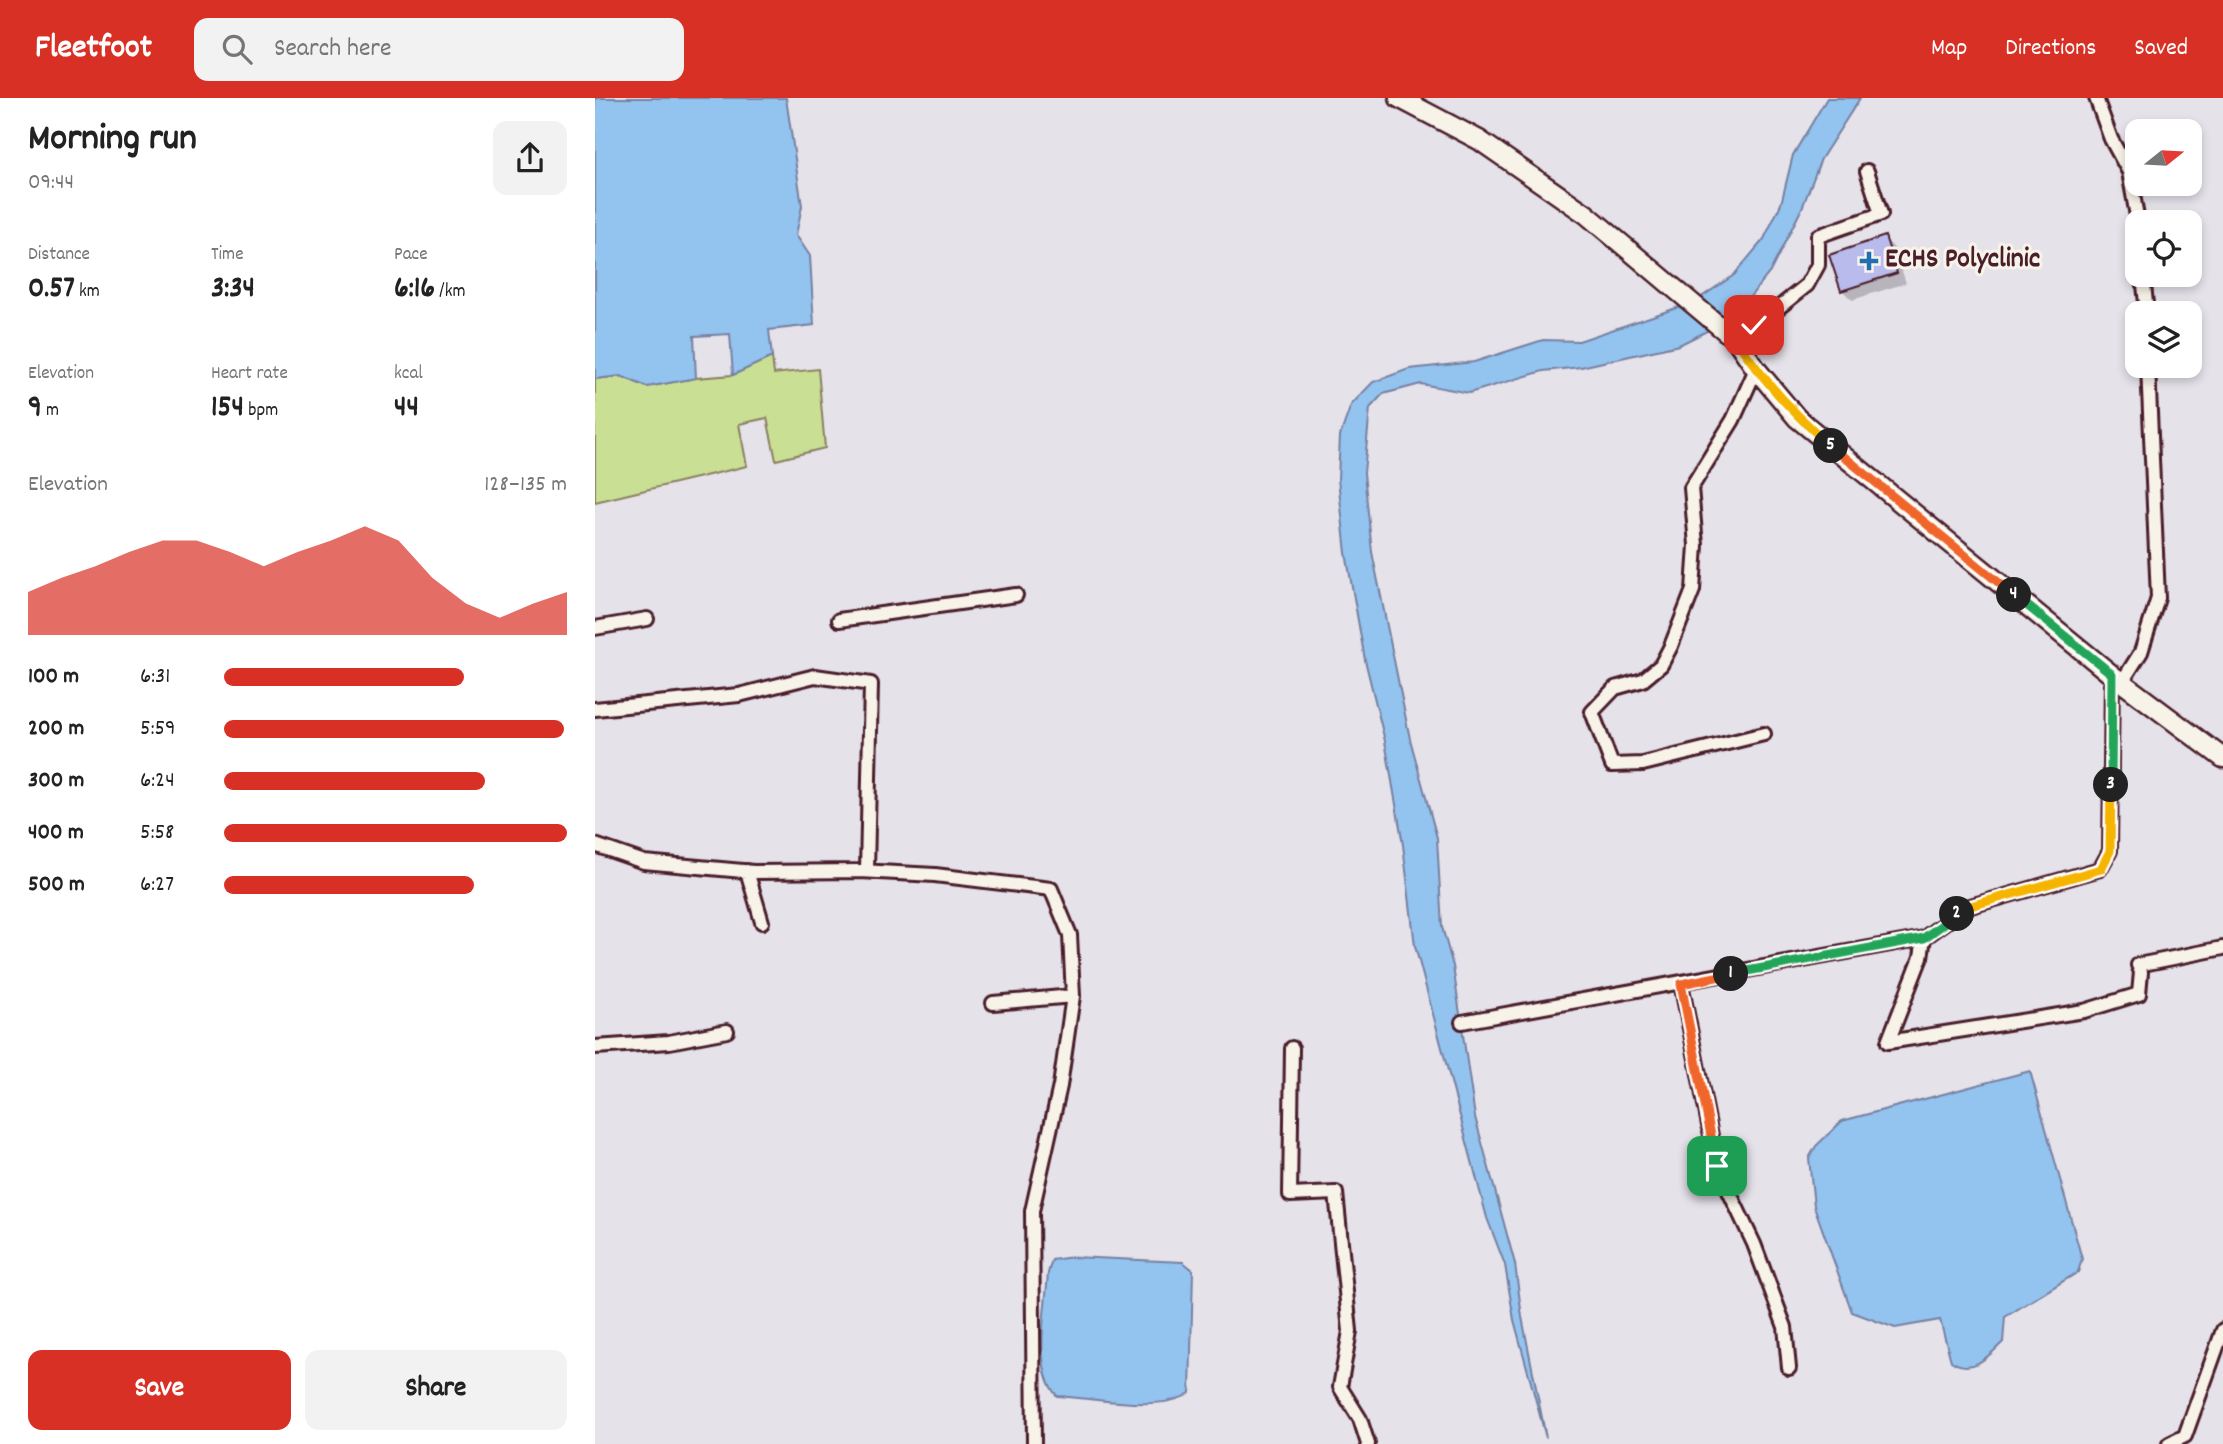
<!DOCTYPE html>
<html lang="en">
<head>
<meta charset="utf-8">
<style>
  :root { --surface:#fff; --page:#f2f2f2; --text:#222; --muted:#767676; --accent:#d93025 }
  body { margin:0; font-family:Dekko,sans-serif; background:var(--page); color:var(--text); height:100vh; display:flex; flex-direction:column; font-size:26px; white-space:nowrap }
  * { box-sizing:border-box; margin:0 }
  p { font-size:23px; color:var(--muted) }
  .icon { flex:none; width:38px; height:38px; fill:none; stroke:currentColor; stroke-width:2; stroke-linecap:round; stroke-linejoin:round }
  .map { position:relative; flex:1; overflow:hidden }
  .drawer { display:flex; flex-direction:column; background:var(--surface); width:595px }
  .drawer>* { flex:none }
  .needle { width:46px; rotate:72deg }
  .controls { position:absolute; left:1530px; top:21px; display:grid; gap:14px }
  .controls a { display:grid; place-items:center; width:77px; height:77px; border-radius:14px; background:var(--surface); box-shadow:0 4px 10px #0003; font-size:35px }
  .pin { position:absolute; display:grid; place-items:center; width:60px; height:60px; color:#fff; margin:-30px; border-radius:14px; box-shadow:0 4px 10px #0006 }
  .km { position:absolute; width:35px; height:35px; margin:-18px; border-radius:50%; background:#222; color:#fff; font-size:19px; line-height:35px; text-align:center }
  .round { display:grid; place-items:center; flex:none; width:74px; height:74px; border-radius:14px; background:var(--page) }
  .headline { display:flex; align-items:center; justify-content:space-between; height:119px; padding:0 28px }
  h1 { font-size:38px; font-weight:700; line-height:52px }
  .metrics { display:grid; grid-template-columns:repeat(3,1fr); gap:10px; height:119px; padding:7px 28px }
  .metrics div { display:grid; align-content:center }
  .metrics b { font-size:30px; font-weight:700 }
  .metrics small { font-size:19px; font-weight:400 }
  .metrics p { font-size:19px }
  .chart { height:196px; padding:14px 28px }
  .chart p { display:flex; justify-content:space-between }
  .chart svg { width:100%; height:126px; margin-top:7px; fill:var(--accent); opacity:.7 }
  .button { display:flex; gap:14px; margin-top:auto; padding:14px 28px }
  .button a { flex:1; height:80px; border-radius:14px; background:var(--accent); color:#fff; font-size:28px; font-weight:700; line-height:80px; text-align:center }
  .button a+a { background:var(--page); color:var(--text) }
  ul { padding:0 28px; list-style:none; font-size:23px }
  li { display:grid; grid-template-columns:112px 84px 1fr; align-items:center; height:52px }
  li i { height:18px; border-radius:9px; background:var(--accent) }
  header { display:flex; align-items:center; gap:42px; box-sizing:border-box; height:98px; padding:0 35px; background:var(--accent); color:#fff }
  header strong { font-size:33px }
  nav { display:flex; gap:38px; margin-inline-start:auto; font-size:24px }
  .search { width:490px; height:63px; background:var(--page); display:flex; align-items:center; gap:18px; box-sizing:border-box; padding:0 24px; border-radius:14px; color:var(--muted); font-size:26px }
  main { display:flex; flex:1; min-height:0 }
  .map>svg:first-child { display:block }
  .green { fill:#c9df94; stroke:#8a7f60; stroke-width:2 }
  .water { fill:#93c3ef; stroke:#7681a1; stroke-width:2 }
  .shadow { fill:#0003 }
  .building { fill:#babbed; stroke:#4a1f2b; stroke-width:2 }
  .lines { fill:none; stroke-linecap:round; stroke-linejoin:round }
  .street-casing { stroke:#4a1f2b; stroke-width:18 }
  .secondary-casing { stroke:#4a1f2b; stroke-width:23 }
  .street { stroke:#f7f3e8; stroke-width:12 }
  .secondary { stroke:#f7f3e8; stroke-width:18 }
  .split-1-casing { stroke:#fff; stroke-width:14 }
  .split-2-casing { stroke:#fff; stroke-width:14 }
  .split-3-casing { stroke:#fff; stroke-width:14 }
  .split-4-casing { stroke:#fff; stroke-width:14 }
  .split-5-casing { stroke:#fff; stroke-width:14 }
  .split-6-casing { stroke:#fff; stroke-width:14 }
  .split-1 { stroke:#f0652b; stroke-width:9 }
  .split-2 { stroke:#22a559; stroke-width:9 }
  .split-3 { stroke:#f5b400; stroke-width:9 }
  .split-4 { stroke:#22a559; stroke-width:9 }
  .split-5 { stroke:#f0652b; stroke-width:9 }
  .split-6 { stroke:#f5b400; stroke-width:9 }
  .poi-dot { fill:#1f6fb2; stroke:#f7f3e8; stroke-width:2.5 }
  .labels { text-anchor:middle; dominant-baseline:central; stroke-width:6; stroke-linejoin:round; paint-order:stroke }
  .poi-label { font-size:28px; font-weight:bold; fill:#4a1f2b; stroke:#f7f3e8; text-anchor:start }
</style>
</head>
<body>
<header>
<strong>Fleetfoot</strong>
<div class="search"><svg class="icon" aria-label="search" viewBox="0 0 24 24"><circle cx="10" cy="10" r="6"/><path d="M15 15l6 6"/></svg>Search here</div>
<nav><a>Map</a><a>Directions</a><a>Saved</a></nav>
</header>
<main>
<section class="drawer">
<div class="headline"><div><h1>Morning run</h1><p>09:44</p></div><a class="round"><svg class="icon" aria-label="share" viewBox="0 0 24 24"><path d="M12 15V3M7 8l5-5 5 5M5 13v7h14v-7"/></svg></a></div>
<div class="metrics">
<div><p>Distance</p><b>0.57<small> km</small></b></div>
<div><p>Time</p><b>3:34</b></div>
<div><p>Pace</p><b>6:16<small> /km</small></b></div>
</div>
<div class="metrics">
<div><p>Elevation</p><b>9<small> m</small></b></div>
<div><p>Heart rate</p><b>154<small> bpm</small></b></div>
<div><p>kcal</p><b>44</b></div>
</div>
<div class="chart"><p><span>Elevation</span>128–135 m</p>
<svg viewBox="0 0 160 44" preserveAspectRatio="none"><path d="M0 44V29L10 24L20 20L30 15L40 11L50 11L60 15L70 20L80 15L90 11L100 6L110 11L120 24L130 33L140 38L150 33L160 29V44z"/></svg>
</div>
<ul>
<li><b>100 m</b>6:31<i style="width:70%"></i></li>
<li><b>200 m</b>5:59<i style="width:99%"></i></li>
<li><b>300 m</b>6:24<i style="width:76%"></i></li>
<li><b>400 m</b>5:58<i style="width:100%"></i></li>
<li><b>500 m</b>6:27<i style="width:73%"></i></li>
</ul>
<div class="button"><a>Save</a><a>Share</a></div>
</section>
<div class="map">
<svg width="1628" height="1346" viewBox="0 0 1628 1346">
  <rect width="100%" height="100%" fill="#e5e2ea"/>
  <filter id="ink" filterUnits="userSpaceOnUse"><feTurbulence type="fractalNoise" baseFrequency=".0143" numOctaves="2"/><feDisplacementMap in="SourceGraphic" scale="14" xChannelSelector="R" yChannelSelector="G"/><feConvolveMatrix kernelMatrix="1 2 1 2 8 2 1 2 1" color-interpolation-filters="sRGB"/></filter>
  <g filter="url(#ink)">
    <path class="green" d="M177,259L179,276L223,271L230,350L181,362L172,320L144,326L152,368L0,404V281L26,278L52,289L101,280L138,277Z"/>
    <path class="water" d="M0,0H191L207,108L201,137L215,158L219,227L174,232L177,259L138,277L135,236L99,238L101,280L52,289L26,278L0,281Z
      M1232,0H1265L1226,61L1207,110L1175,174L1138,220L1084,247L986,269L948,273L874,295L826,286L788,296L775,310L769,375L777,454L815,641L842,740L847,829L858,868L880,1019L920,1166L927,1219L951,1340L919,1222L910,1167L892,1120L820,848L808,747L790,643L770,562L751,455L743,381L745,338L756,307L778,284L814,271L879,264L948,242L984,243L1099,204L1139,177L1169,141L1186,106L1198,57Z
      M1435,973L1487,1161L1483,1174L1410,1219L1408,1244C1393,1259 1377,1277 1356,1263L1345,1222L1300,1230L1257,1214L1219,1108L1214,1060L1221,1048L1247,1023Z
      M478,1159L588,1164L598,1172L595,1295C567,1315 497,1300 462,1298C437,1270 451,1211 453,1175L457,1162Z"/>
    <path class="shadow" d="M1289,140L1299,150L1311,185L1257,202L1247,192Z"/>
    <path class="building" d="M1290,138L1302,175L1246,193L1234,157Z"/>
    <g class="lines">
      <g class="street-casing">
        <path id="street" d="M1501,0L1516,41L1534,74L1543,124
          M1548,177L1552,215
          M1142,243L1212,187L1223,167V138L1286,116L1272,73
          M1161,271L1138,322L1096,390L1101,447L1098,492L1076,548L1066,567L1048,582L1020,590L997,614L1017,667L1048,666L1169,636
          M244,522L421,497
          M0,530L52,521
          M1527,584L1546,554L1563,500L1553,268
          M0,611L144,597L220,578L276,586L272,773
          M0,747L49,764L159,774L265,773L340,777L456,791L475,837L478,898L465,988L437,1113L439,1346
          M152,773L167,824
          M1329,840L1326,859L1293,944L1489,913L1544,896L1546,874L1543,867L1628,850
          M1086,885L1122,1068L1159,1146L1190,1229L1194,1270
          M398,905L478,898
          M867,924L1329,840L1372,809L1505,771L1515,753L1517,577
          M0,949L74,944L132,933
          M697,950L695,1097L741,1095L755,1233L745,1289L765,1321L773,1346
          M1574,1346L1590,1338L1628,1232"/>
      </g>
      <g class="secondary-casing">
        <path id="secondary" d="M804,0L884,42L991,116L1142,243L1161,271L1202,320L1517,577L1628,660"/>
      </g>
      <use href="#street" class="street"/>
      <use href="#secondary" class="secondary"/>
    </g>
  </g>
  <g class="lines" filter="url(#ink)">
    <g class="split-1-casing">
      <path id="split-1" d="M1122,1068L1086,886L1136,876"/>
    </g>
    <g class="split-2-casing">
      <path id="split-2" d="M1136,876L1329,840L1362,816"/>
    </g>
    <g class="split-3-casing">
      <path id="split-3" d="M1362,816L1372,809L1506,771L1515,753L1516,687"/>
    </g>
    <g class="split-4-casing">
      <path id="split-4" d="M1419,497L1517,576L1516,687"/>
    </g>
    <g class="split-5-casing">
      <path id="split-5" d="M1236,348L1419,497"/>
    </g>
    <g class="split-6-casing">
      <path id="split-6" d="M1159,227L1142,243C1169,283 1199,317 1236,348"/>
    </g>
    <use href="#split-1" class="split-1"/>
    <use href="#split-2" class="split-2"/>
    <use href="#split-3" class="split-3"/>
    <use href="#split-4" class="split-4"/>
    <use href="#split-5" class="split-5"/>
    <use href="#split-6" class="split-6"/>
  </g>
  <path class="poi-dot" d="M1270.5 152.5h7v7h7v7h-7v7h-7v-7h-7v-7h7z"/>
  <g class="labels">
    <g class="poi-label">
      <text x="1290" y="163">ECHS Polyclinic</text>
    </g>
  </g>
</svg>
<div class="controls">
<a><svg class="needle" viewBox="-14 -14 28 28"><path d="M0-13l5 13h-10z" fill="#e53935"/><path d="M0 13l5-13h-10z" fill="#767676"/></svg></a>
<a><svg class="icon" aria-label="locate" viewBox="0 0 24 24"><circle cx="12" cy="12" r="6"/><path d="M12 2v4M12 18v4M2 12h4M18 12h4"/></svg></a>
<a><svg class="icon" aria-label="layers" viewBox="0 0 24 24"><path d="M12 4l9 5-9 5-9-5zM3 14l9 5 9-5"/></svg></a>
</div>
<div class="pin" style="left:1122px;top:1068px;background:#1e9e55"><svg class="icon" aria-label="arrive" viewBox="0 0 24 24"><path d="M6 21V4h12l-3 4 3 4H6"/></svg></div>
<div class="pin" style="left:1159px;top:227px;background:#d93025"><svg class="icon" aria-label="check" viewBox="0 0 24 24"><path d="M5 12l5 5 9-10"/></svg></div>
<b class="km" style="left:1136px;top:876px">1</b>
<b class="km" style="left:1362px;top:816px">2</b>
<b class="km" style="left:1516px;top:687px">3</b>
<b class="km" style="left:1419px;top:497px">4</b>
<b class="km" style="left:1236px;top:348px">5</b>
</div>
</main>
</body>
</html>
